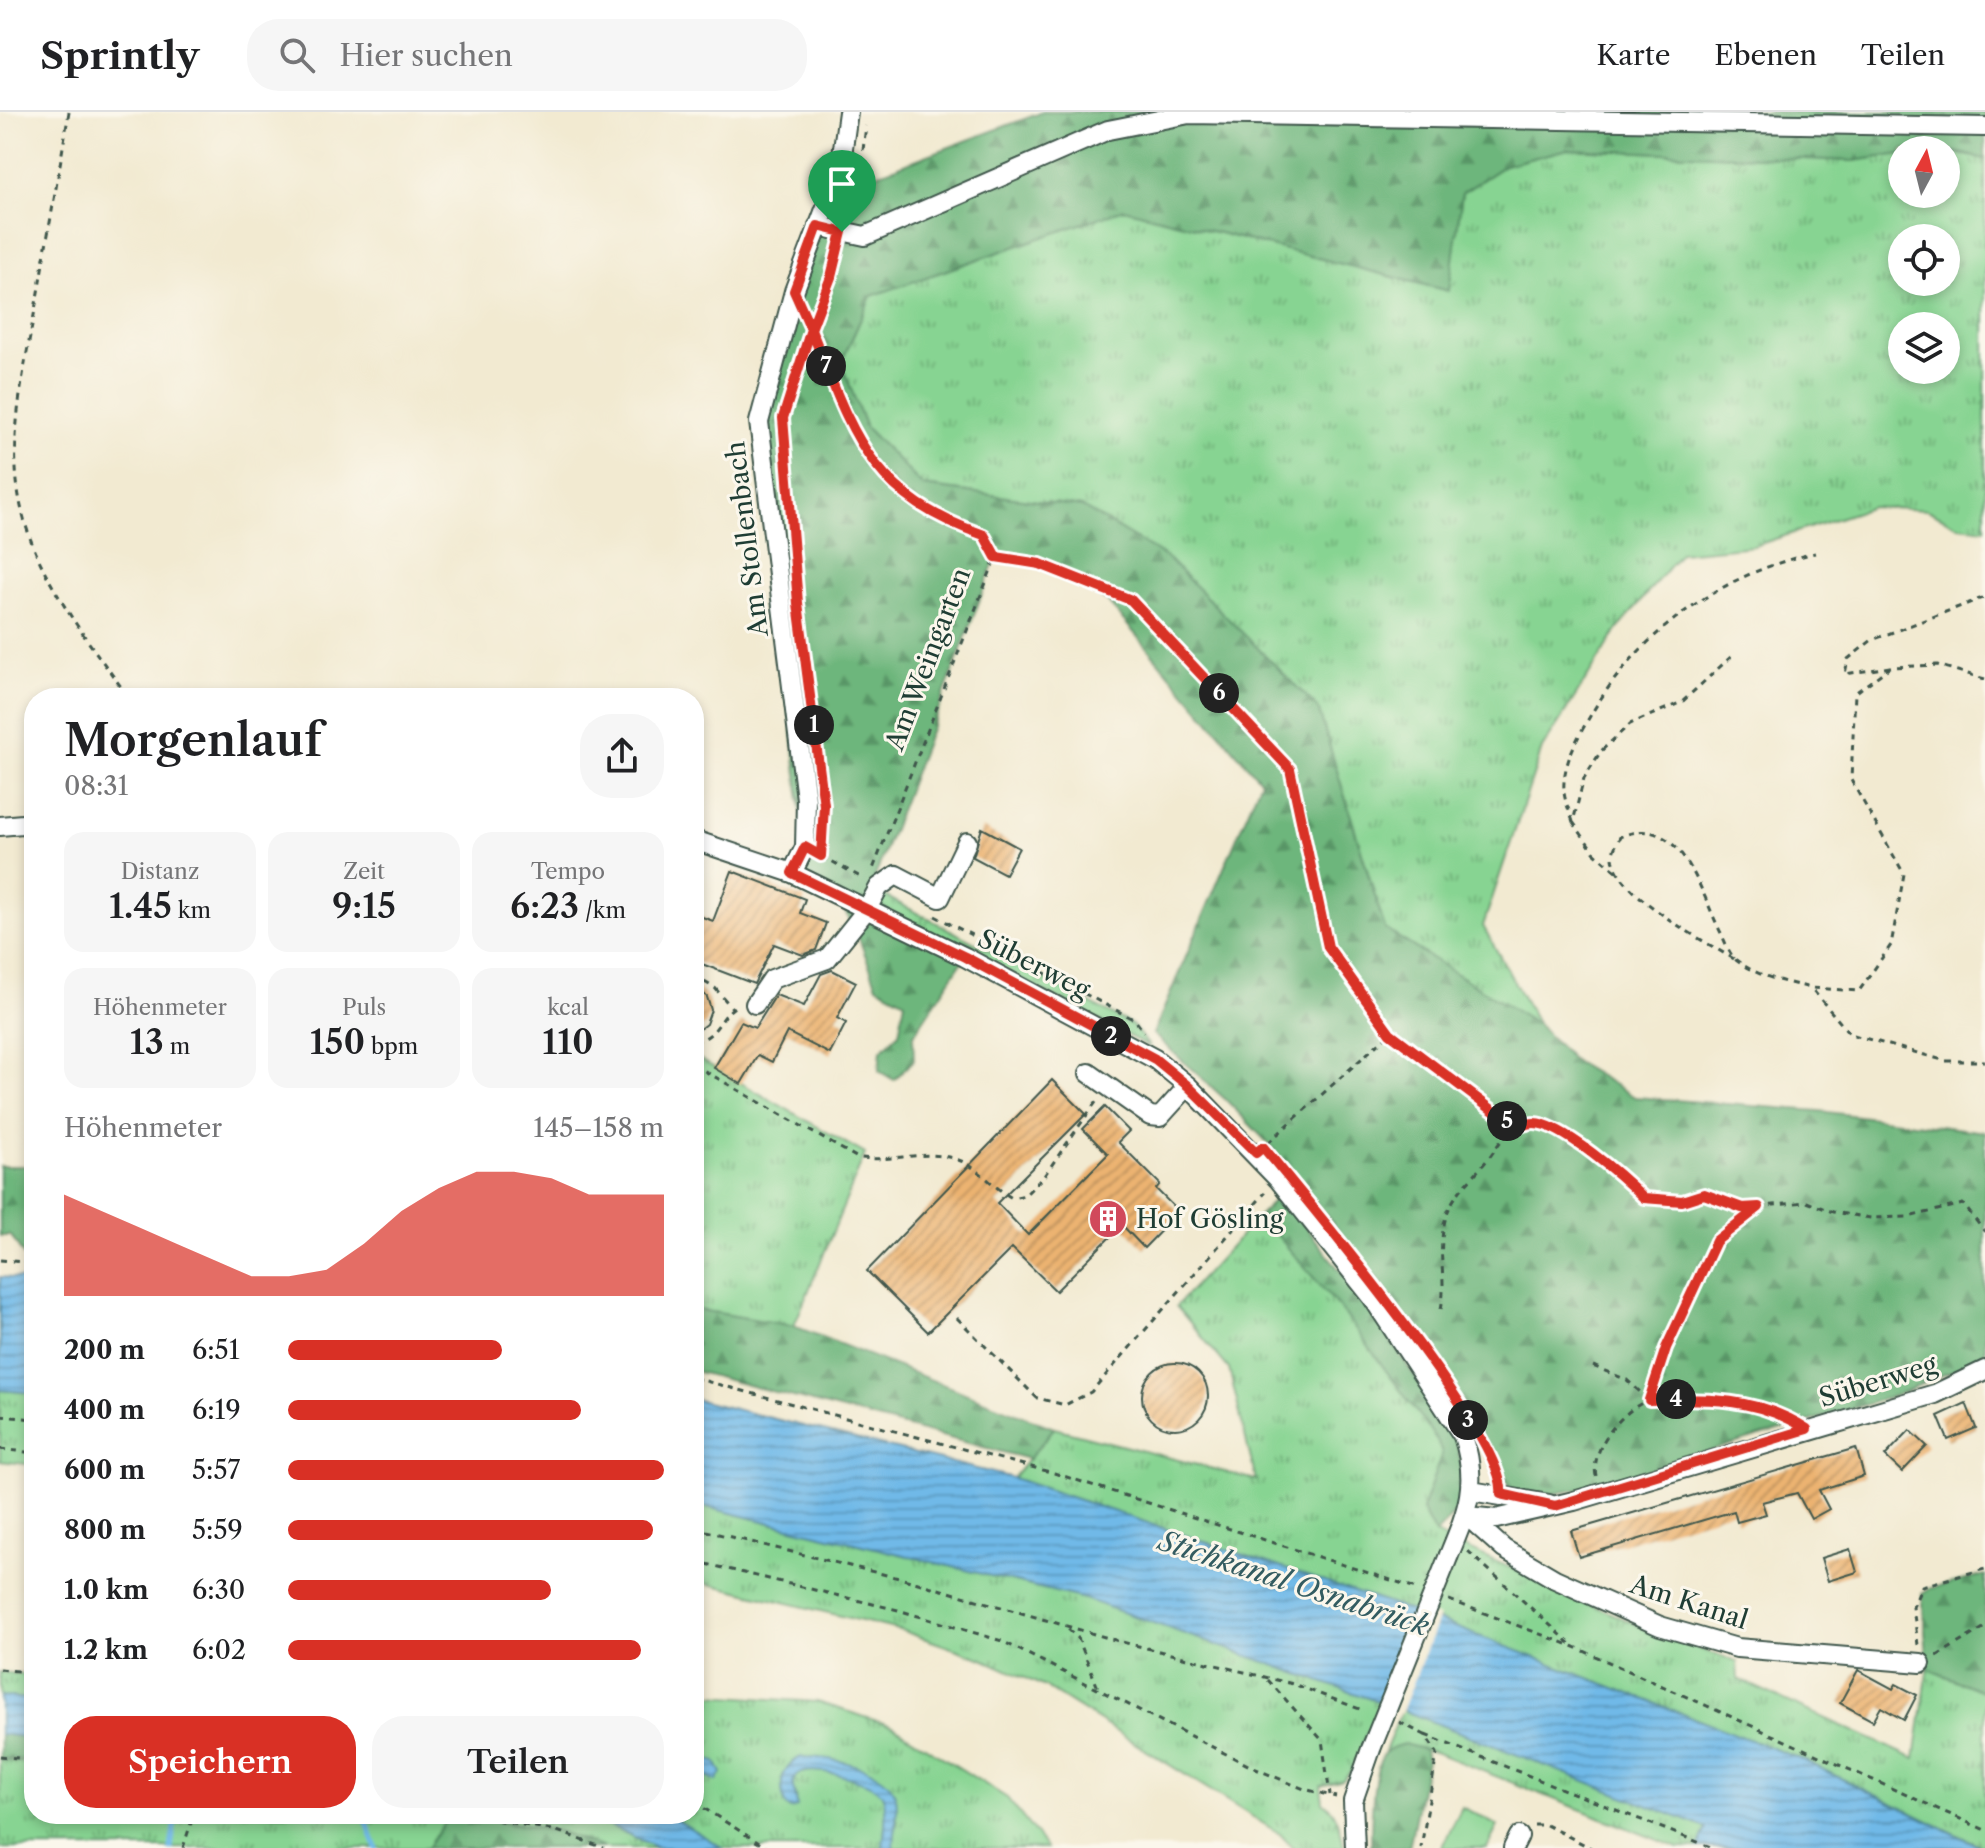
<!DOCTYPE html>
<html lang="de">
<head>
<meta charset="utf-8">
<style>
  :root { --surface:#fff; --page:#f6f6f6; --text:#202124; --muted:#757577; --line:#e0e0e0; --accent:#d93025 }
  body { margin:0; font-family:"Libre Caslon Text",serif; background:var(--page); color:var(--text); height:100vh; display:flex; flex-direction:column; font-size:30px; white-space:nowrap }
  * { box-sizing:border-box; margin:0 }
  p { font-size:26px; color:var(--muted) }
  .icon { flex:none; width:44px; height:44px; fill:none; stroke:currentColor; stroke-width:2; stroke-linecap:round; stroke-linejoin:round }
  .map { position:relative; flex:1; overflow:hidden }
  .sheet { position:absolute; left:24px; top:576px; width:680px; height:1136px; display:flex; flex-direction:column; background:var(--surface); border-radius:32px; box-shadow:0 4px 12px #0003 }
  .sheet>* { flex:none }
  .needle { width:52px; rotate:7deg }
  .fabs { position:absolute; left:1888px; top:24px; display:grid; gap:16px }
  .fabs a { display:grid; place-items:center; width:72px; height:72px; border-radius:50%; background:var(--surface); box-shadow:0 4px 12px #0003; font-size:40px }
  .pin { position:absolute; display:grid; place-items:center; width:68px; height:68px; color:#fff; margin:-82px -34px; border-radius:50% 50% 50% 0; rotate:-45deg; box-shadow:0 0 8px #0007 }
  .pin .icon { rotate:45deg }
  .km { position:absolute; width:40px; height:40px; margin:-20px; border-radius:50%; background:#222; color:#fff; font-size:22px; line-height:40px; text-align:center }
  .round { display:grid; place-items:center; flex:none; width:84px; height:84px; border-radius:32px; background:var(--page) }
  .summary { display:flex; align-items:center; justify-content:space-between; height:136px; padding:0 40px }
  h1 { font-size:44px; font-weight:600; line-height:60px }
  .metrics { display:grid; grid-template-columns:repeat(3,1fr); gap:12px; height:136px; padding:8px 40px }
  .metrics div { display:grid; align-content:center; border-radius:20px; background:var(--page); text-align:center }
  .metrics b { font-size:34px; font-weight:600 }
  .metrics small { font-size:22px; font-weight:400 }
  .metrics p { font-size:22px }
  .chart { height:224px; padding:16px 40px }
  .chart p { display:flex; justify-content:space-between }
  .chart svg { width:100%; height:144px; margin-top:8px; fill:var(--accent); opacity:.7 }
  .cta { display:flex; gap:16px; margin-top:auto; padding:16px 40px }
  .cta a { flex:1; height:92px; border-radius:32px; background:var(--accent); color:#fff; font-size:32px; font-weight:600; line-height:92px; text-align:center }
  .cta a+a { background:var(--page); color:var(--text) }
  ul { padding:0 40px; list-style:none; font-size:26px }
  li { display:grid; grid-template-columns:128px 96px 1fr; align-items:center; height:60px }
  li i { height:20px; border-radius:10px; background:var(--accent) }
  header { display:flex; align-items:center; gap:48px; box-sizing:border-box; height:112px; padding:0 40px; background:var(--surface); border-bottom:2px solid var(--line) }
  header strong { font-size:38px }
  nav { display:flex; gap:44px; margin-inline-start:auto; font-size:28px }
  .search { width:560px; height:72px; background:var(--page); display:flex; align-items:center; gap:20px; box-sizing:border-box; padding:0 28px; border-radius:32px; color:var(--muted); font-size:30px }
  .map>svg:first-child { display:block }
  .grass { fill:url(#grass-tufts); stroke:#538863; stroke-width:2; fill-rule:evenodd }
  .forest { fill:url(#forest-firs); stroke:#467a58; stroke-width:2 }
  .green { fill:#87d492; stroke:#538863; stroke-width:2 }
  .water { fill:url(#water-rules); stroke:#477b8e; stroke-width:2 }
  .pier { fill:#f2ead1 }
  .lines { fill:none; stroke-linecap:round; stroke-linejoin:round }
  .stream { stroke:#6fb9e8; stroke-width:5 }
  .building { fill:url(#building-hatch) }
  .minor-casing { stroke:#3f574c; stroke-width:22 }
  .path { stroke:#3f574c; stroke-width:3; stroke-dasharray:6 6; stroke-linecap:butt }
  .minor { stroke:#fff; stroke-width:18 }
  .minor-bridge-casing { stroke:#3f574c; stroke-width:22; stroke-linecap:butt }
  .minor-bridge { stroke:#fff; stroke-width:18 }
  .route-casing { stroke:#fff; stroke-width:16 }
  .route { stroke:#d93025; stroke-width:10 }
  .labels { text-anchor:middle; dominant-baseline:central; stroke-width:6; stroke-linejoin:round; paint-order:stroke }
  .street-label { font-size:26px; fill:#1f3d34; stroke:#fbf7ec }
  .poi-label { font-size:26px; fill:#1f3d34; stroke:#fbf7ec; text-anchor:start }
  .water-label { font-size:28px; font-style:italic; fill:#335c61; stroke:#fbf7ec }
</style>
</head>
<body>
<header>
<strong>Sprintly</strong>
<div class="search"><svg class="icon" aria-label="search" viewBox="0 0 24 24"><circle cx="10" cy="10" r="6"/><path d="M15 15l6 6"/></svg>Hier suchen</div>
<nav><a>Karte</a><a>Ebenen</a><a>Teilen</a></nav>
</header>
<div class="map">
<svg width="1985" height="1736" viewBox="0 0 1985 1736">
  <defs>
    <pattern id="grass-tufts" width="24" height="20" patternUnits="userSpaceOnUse" patternTransform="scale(2)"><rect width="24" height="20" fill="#87d492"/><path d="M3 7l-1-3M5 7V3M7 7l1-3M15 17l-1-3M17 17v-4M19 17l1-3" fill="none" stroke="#6ead78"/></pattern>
    <pattern id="forest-firs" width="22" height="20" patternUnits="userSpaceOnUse" patternTransform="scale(2)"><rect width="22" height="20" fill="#6db67c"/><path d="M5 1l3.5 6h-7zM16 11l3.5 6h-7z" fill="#599566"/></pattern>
    <pattern id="water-rules" width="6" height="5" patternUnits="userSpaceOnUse" patternTransform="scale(2)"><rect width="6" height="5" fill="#6fb9e8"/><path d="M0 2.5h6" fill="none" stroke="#5b98bd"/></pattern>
    <pattern id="building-hatch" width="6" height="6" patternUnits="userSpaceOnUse" patternTransform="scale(2)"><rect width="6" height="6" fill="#ecb371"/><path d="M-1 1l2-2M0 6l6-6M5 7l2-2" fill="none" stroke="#bf935e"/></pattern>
  </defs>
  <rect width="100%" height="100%" fill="#fbf7ec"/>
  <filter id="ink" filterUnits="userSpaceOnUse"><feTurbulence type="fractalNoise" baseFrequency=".0125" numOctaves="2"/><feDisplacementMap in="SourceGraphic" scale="16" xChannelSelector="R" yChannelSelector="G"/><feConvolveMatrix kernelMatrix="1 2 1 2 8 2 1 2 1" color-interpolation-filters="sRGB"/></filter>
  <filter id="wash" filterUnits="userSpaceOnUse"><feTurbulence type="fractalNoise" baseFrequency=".006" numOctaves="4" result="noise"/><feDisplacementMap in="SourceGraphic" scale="32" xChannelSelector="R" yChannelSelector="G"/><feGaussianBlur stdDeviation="1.8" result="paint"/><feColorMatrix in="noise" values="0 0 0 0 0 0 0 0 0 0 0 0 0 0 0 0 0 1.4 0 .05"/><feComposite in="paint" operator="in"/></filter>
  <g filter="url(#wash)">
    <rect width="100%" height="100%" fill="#f2ead1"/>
    <path class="grass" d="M1568,37L1853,49L1902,42V82H1946V40L1985,47V417L1959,414L1927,398L1872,395L1754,434L1680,441L1618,517L1542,637L1483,814L1538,913L1385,817L1318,596L1167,446L1082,395L923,374L866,316L841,251L871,184L1124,97L1448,179L1462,81L1505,53ZM1902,126H1946V170H1902ZM1902,214H1946V258H1902Z
      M883,783L1132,913L1150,935L878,793Z
      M694,944L865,1042L794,1214L694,1197Z
      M1260,1103L1344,1201L1437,1328L1442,1341L1422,1398L1435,1422L1660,1523L1737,1550L1738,1567L1915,1647L1928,1557L1985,1580V1736L1803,1648L1429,1505L1013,1366L1054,1316L1256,1368L1229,1257L1176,1194Z
      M0,1278L34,1281V1353L0,1349Z
      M694,1392L1085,1487L1380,1590L1351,1659L1343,1668L1321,1674L1323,1690C1339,1701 1341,1718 1344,1736H1293L1280,1722L1045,1575L983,1547L903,1519L701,1470L694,1477Z
      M0,1560L34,1564V1588L0,1584Z
      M694,1582L818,1590L893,1614L1007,1686L1047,1736H894L895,1682L813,1645L781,1667L797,1687C771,1638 868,1665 880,1679C890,1692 884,1721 883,1736H723L667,1702H694V1661L703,1665V1644H694Z
      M1402,1598L1707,1716L1698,1736H1678L1437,1641C1415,1635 1401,1627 1383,1644Z
      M0,1648L34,1652V1702H450L427,1736H0Z
      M463,1702H586L657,1736H604L557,1719Z"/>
    <path class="forest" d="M1043,0H1985V47L1946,38H1902V42L1853,49L1568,37L1505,53L1462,81L1449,179L1124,97L871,184L841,251L866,316L923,374L1082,395L1167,446L1318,596L1385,817L1538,913L1574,949L1635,985L1819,999L1985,1020V1245L1894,1284L1587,1376L1540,1384L1509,1376L1478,1316L1383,1174L1268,1031L1226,988L1153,922L1261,669L1107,489L1040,452L996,445L873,770L867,797L965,845L913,924L914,948L894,968L879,959L881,938L899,921L905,889L877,874L855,816L833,780L792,761L805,735L761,340L772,260L818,114L835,106L877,62Z
      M0,1054H34V1147L25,1146L11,1124H0Z
      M1280,1082L1363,1188L1456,1326L1463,1361L1461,1384L1456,1400L1435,1422L1422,1398L1442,1341L1437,1328L1344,1201L1260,1103Z
      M694,1197L794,1214L1054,1316L1029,1347L694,1259Z
      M1985,1463V1580L1928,1557L1922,1482L1928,1477Z
      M0,1622L34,1626V1649L0,1646Z
      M1404,1632L1425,1638L1427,1648L1409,1736H1371C1371,1714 1372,1664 1382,1645C1387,1636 1396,1634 1404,1632Z
      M450,1702L557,1719L604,1736H427Z"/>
    <path class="green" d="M1462,1695L1498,1714L1487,1736H1441Z"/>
    <path class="water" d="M0,1165L34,1168V1281L0,1278Z
      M694,1287L1013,1366L1429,1505L1803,1648L1984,1736H1698L1706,1716L1402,1598L1085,1487L694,1392Z
      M0,1584L34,1588V1626L0,1622Z
      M694,1644L716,1650L722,1661L717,1669L694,1661Z
      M801,1645C828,1645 888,1654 896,1685C899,1700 894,1720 894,1736H883C884,1721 889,1693 881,1681C872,1668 804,1650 795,1665C789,1676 798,1684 797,1695L790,1697L785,1693C779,1672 780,1655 801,1645Z
      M586,1702H667L723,1736H657Z"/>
    <path class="pier" d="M1417,1497L1439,1505L1401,1602L1379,1594Z"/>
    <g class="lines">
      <path class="stream" d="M364,1702L376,1736
        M171,1736L176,1702"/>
    </g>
    <g id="blocks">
      <path class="building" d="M982,716L1019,736L1005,762L973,745Z
        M732,759L805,787L800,801L826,811L816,838L803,843L774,832L754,872L694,849V802L713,809Z
        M832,858L856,870L837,906L846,911L830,942L787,920L772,950L758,943L741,972L714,956L741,910L755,916L776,883L804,894L821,862Z
        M694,872L707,885L711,898L706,912L694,921Z
        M1052,968L1086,1002L997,1091L1028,1123L1108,1042L1083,1017L1105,995L1129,1019L1118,1030L1160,1072L1156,1077L1179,1100L1144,1136L1122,1113L1056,1179L1012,1136L928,1220L867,1159Z
        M1142 1284a33 33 0 1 1 66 0a33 33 0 1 1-66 0Z
        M1966,1291L1976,1316L1948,1328L1938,1304Z
        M1910,1318L1927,1334L1902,1360L1885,1344Z
        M1856,1336L1864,1364L1819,1378L1829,1397L1811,1407L1797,1381L1762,1390L1766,1402L1737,1410L1734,1399L1579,1445L1571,1419Z
        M1850,1437L1857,1460L1828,1469L1821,1446Z
        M1858,1558L1893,1577L1896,1572L1917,1583L1904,1608L1881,1595L1873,1609L1840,1591Z"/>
    </g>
  </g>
  <g filter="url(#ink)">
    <use href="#blocks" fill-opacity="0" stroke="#3f574c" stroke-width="2"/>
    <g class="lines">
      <g class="minor-casing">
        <path id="minor" d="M818,114L865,124L1108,18L1189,2L1985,15
          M0,714L34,711
          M694,728L792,761L965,845L1155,947L1188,974L1278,1067L1372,1185L1463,1324C1479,1372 1467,1399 1449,1443
          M792,761L805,735L806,687L759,310L794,179L840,58L848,0
          M755,892L772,867L827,847L867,797L879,775L896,763L940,786L967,730
          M1089,961L1150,1004L1160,1005L1188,974
          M1471,1379L1549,1392
          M1467,1404L1496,1407L1574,1389L1935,1282L1985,1258
          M1467,1404L1504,1437L1555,1467L1660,1514L1737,1536L1921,1551
          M1355,1736L1353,1689L1371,1637
          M1513,1736L1519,1724"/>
      </g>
      <path class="path" d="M69,0C58,64 47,128 36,192C24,260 5,334 23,403C40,470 89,530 129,586
        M863,38L866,14
        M848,100L855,73
        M805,205C857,314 855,378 984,423L996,445L873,757
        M791,410L783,306L839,135
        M996,445L1040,452L1131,488L1290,657L1328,835L1390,921L1515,1015C1521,1014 1528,1010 1534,1011C1562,1011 1624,1066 1644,1086L1682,1089L1704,1082L1742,1096L1807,1090L1833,1100L1871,1106L1908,1105L1963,1092L1985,1120
        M1890,555L1845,562L1848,547L1872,528L1985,485
        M1985,567L1937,553L1890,555L1855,581L1851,668L1904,762L1891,833L1859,879L1811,876L1850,922L1946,949H1985
        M1573,710C1570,700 1565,690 1564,680C1562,654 1576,628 1589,606C1636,522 1722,461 1815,441
        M822,744L864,767
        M694,758L698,776L694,779
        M1616,759L1594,740L1573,710L1584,666L1601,639L1630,612L1682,590L1735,541
        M935,804L1135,908L1144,920
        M1734,847C1705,830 1612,780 1613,743C1613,738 1617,731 1620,725C1680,698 1700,779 1721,821C1725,829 1729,842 1736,848C1757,865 1786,870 1811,876
        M694,864L715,876L732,896
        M694,929C718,927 720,901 738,893
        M694,953L856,1045C890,1052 928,1035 961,1049C980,1057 994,1076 1012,1086L1025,1083L1044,1064L1096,990
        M1268,1031L1390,921
        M0,1148L34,1151
        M1441,1197C1446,1173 1440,1152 1442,1128C1445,1083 1467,1075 1491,1043C1499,1032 1503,1024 1515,1015
        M957,1206L1037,1286L1065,1293L1091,1280L1265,1081
        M1593,1254L1627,1268L1649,1288L1666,1236L1716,1129L1759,1095
        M694,1266L1054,1361L1416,1476
        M0,1304L34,1307
        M0,1337L34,1341
        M1487,1339L1501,1368
        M1596,1364C1590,1336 1623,1297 1649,1288C1656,1286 1667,1287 1674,1287C1714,1286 1754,1288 1790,1307
        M694,1416L911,1469L1122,1530L1293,1572L1365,1599
        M1468,1439L1572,1533
        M694,1449L898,1498L1002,1529L1256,1657L1304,1677L1336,1685
        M1449,1488L1575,1535L1985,1718
        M1068,1517L1078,1526L1098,1576
        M1918,1533L1913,1495L1922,1474L1985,1457
        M1937,1544L1985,1515
        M0,1557L34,1561
        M1268,1568L1322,1628L1330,1683
        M1399,1610L1425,1623L1437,1641L1421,1736
        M1425,1623L1713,1736
        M0,1644L34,1648
        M694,1690L767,1736
        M463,1702L557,1719L604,1736
        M1534,1713H1546L1591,1736
        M183,1736L191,1711L198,1702"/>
      <use href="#minor" class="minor"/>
      <g class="minor-bridge-casing">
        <path id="minor-bridge" d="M1371,1637L1449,1443"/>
      </g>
      <use href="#minor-bridge" class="minor-bridge"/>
    </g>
  </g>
  <g class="lines" filter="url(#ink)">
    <g class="route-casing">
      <path id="route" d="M842,120L818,114L794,179L811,217L783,306L798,491L824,693L821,744L805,735L792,761L965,845L1155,947L1188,974L1256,1041L1263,1035C1305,1086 1509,1329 1501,1382L1555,1394L1807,1317C1758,1285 1705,1286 1649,1288L1666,1236L1716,1129L1759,1095L1742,1096L1704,1082L1682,1089L1644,1086C1624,1066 1562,1011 1534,1011C1528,1011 1521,1014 1515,1015L1390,921L1328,835L1290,657L1131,488L1040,452L996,445L984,423C868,383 853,322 811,217L831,165L842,120"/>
    </g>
    <use href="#route" class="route"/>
  </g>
  <defs>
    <g id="building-disc" transform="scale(2)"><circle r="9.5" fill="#d1495b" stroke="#fbf7ec"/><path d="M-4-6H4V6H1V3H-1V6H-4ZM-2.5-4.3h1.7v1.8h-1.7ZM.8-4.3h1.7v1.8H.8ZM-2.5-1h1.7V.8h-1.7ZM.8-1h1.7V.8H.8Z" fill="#fff"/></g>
  </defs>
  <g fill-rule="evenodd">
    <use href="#building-disc" x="1108" y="1107"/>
  </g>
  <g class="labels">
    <g class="street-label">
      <text transform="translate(747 427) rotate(-97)">Am Stollenbach</text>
      <text transform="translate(928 547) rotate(-69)">Am Weingarten</text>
      <text transform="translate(1034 852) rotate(27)">Süberweg</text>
      <text transform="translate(1878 1269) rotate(-17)">Süberweg</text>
      <text transform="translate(1689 1490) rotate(18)">Am Kanal</text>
    </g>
    <g class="poi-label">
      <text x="1136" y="1107">Hof Gösling</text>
    </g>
    <g class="water-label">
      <text transform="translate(1294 1471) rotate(18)">Stichkanal Osnabrück</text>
    </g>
  </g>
</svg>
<div class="fabs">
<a><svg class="needle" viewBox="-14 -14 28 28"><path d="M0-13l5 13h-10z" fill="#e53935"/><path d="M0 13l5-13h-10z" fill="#757577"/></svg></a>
<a><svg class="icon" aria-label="locate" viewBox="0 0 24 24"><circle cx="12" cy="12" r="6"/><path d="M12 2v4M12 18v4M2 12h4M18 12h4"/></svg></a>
<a><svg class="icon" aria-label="layers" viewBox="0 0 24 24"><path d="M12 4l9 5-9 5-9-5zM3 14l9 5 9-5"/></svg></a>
</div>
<div class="pin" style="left:842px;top:120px;background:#1e9e55"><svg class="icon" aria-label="arrive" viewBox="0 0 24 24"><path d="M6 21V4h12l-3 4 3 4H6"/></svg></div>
<b class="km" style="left:814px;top:613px">1</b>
<b class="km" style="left:1111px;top:924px">2</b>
<b class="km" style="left:1468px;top:1308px">3</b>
<b class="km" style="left:1676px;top:1287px">4</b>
<b class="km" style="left:1507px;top:1009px">5</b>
<b class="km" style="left:1219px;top:581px">6</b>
<b class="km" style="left:826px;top:254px">7</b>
<section class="sheet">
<div class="summary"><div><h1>Morgenlauf</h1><p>08:31</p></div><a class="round"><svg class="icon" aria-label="share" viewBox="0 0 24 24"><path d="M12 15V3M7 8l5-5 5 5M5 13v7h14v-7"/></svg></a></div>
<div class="metrics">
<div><p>Distanz</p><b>1.45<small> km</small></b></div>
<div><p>Zeit</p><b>9:15</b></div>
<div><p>Tempo</p><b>6:23<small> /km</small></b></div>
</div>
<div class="metrics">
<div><p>Höhenmeter</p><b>13<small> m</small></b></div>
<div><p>Puls</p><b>150<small> bpm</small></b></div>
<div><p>kcal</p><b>110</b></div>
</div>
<div class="chart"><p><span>Höhenmeter</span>145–158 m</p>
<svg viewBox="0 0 160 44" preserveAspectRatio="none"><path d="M0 44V13L10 18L20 23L30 28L40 33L50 38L60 38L70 36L80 28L90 18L100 11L110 6L120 6L130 8L140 13L150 13L160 13V44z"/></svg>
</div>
<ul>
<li><b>200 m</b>6:51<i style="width:57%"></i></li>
<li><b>400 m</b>6:19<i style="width:78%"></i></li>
<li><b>600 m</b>5:57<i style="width:100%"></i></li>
<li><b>800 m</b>5:59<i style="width:97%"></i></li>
<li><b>1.0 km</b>6:30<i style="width:70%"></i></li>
<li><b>1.2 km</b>6:02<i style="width:94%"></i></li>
</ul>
<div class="cta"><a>Speichern</a><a>Teilen</a></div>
</section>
</div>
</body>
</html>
